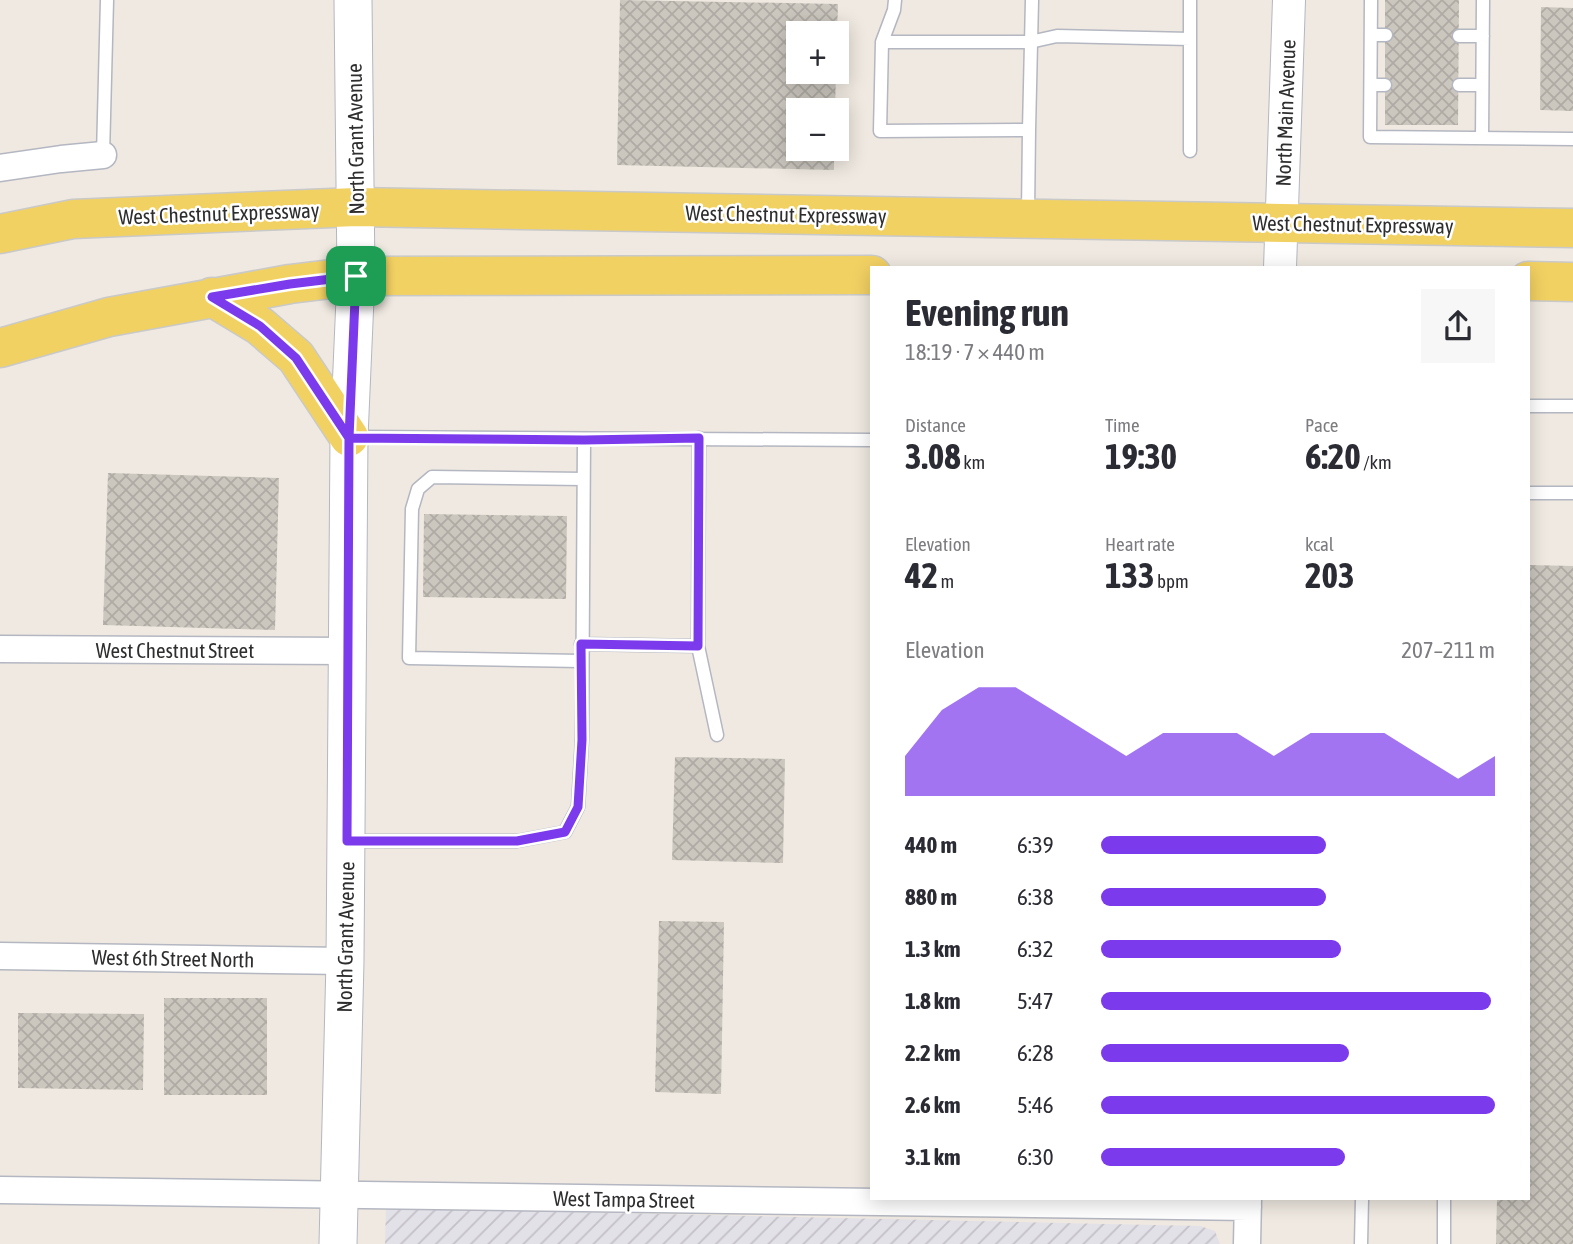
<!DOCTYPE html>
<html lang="en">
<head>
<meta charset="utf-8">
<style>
  :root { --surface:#fff; --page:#f7f7f7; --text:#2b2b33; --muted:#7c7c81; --accent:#7c3aed }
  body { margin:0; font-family:"Asap Condensed",sans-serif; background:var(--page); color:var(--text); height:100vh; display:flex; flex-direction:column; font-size:26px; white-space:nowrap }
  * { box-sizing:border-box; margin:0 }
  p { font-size:23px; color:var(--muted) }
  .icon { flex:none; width:38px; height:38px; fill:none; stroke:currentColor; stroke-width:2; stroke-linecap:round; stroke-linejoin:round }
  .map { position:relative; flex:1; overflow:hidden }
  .details { position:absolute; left:870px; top:266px; width:660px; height:934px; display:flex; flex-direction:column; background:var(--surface); border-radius:0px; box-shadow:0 4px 18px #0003 }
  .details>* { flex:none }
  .buttons { position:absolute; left:786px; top:21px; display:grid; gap:14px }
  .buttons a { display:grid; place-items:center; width:63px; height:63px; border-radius:0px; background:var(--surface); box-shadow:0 4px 18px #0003; font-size:35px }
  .pin { position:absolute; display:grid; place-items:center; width:60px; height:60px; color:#fff; margin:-30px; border-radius:14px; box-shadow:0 4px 10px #0006 }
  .round { display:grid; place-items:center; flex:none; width:74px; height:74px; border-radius:0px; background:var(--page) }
  .summary { display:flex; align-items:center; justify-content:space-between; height:119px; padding:0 35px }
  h1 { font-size:38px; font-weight:700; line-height:52px }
  .stats { display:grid; grid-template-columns:repeat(3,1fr); gap:10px; height:119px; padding:7px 35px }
  .stats div { display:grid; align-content:center }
  .stats b { font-size:35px; font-weight:700 }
  .stats small { font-size:19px; font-weight:400 }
  .stats p { font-size:19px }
  .chart { height:196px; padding:14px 35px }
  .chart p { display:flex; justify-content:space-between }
  .chart svg { width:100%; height:126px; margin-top:7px; fill:var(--accent); opacity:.7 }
  ul { padding:0 35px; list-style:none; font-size:23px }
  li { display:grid; grid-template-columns:112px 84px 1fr; align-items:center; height:52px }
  li i { height:18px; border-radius:9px; background:var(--accent) }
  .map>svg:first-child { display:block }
  .industrial { fill:url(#industrial-furrows) }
  .building { fill:url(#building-cross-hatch) }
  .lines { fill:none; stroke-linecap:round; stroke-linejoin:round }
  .service-casing { stroke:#b4b7c1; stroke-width:15 }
  .minor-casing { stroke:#b4b7c1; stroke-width:29 }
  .tertiary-casing { stroke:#b4b7c1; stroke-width:34 }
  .secondary-casing { stroke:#b4b7c1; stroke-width:39 }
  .primary-casing { stroke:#c9c9c9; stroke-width:41 }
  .service { stroke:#fff; stroke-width:12 }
  .minor { stroke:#fff; stroke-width:26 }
  .tertiary { stroke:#fff; stroke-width:32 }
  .secondary { stroke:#fff; stroke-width:37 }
  .primary { stroke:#f2d163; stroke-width:38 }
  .route-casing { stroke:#fff; stroke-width:14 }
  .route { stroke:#7c3aed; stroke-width:9 }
  .labels { text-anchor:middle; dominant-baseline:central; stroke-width:5; stroke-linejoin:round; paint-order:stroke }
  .street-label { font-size:21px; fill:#2e2e2e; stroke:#fff }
</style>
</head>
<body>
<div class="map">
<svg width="1573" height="1244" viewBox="0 0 1573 1244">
  <defs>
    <pattern id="industrial-furrows" width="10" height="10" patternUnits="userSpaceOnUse" patternTransform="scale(1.75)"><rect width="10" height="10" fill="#e3e1e8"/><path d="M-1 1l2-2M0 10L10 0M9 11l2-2" fill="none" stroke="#c3c1c7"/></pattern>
    <pattern id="building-cross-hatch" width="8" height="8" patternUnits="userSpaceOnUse" patternTransform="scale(1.75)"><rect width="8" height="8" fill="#cbc7bf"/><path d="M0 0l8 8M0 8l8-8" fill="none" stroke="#afaba4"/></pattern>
  </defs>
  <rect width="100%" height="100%" fill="#efe9e1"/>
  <path class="industrial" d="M386,1208L1200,1226L1215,1231L1220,1244H385Z"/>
  <path class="building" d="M620,0L838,4L837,33H798V72H836L835,110H798V149H834V170L617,165Z
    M1385,0H1459L1458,125H1385Z
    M1541,7L1573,8V111L1540,110Z
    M108,473L279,478L275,630L103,625Z
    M424,514L567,516L566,599L423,597Z
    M1528,565L1573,566V1244H1496L1497,1199H1528Z
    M675,757L785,759L783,863L672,860Z
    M659,921L724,922L721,1094L655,1092Z
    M164,998H267V1095H164Z
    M18,1013L144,1014L143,1090L18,1088Z"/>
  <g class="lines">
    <g class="service-casing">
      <path id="service" d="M895,0L894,10L882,42H1030L1057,36L1190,39
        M1371,0L1370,137L1573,139
        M1371,35H1386
        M1459,36H1483
        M882,42L880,131L1029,130L1032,0
        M1371,85H1385
        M1459,85H1482
        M1482,138L1483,0
        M1190,151V0
        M103,155L107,0
        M1028,214L1029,130
        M1528,406H1573
        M353,437L872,440
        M699,438L698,646L717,735
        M1528,493H1573
        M581,644L698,646
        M581,661L409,658L412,509L418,489L432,477L583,479
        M351,841H517L565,832L578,807L582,739L584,440
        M1361,1244L1362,1199
        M1444,1244V1199"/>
    </g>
    <g class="minor-casing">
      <path id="minor" d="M0,168L61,159L103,155
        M0,649L349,651
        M0,956L345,961
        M0,1190L1248,1207
        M1247,1244L1248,1199"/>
    </g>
    <g class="tertiary-casing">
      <path id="tertiary" d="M1280,268L1289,0"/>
    </g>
    <g class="secondary-casing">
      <path id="secondary" d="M338,1244L345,961L349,437L356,276L353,0"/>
    </g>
    <g class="primary-casing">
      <path id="primary" d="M0,234L73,219L356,207L1573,228
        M1528,281L1573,282
        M212,297L260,326L296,357L349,437
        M0,348L109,317L290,284L356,276L872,275"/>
    </g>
    <use href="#service" class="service"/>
    <use href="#minor" class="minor"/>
    <use href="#tertiary" class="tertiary"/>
    <use href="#secondary" class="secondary"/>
    <use href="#primary" class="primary"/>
  </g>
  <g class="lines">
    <g class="route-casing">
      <path id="route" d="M356,276L290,284L212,297L260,326L296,358L349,438L347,841H517L565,832L578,807L582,740L581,644L698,646L699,438L584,440L349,438L356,276"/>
    </g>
    <use href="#route" class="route"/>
  </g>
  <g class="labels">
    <g class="street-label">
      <text transform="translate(1285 113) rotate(-88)">North Main Avenue</text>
      <text transform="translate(355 139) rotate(-91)">North Grant Avenue</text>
      <text transform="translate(219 213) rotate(-2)">West Chestnut Expressway</text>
      <text transform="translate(786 214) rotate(1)">West Chestnut Expressway</text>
      <text transform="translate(1353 224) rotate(1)">West Chestnut Expressway</text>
      <text x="175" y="650">West Chestnut Street</text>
      <text transform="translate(345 937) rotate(-89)">North Grant Avenue</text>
      <text transform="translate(173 958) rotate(1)">West 6th Street North</text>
      <text transform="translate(624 1199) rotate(1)">West Tampa Street</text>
    </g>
  </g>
</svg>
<div class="buttons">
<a>+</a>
<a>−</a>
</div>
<div class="pin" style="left:356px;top:276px;background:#1e9e55"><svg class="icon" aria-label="arrive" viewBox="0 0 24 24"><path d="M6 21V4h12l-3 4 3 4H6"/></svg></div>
<section class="details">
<div class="summary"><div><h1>Evening run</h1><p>18:19 · 7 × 440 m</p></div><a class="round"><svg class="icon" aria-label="share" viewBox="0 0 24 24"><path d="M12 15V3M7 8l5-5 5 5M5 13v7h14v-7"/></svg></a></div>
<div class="stats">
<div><p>Distance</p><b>3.08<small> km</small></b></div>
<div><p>Time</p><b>19:30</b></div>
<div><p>Pace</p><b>6:20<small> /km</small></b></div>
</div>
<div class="stats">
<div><p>Elevation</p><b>42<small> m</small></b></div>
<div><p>Heart rate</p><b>133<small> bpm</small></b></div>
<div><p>kcal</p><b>203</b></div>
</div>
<div class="chart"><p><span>Elevation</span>207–211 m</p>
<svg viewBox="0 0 160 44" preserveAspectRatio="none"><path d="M0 44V30L10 14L20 6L30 6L40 14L50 22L60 30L70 22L80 22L90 22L100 30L110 22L120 22L130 22L140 30L150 38L160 30V44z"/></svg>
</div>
<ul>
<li><b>440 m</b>6:39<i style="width:57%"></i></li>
<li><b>880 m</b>6:38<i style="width:57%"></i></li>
<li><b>1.3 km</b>6:32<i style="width:61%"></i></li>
<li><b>1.8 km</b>5:47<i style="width:99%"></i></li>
<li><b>2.2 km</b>6:28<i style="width:63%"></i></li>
<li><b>2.6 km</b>5:46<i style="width:100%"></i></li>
<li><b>3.1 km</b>6:30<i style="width:62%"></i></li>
</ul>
</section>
</div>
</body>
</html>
